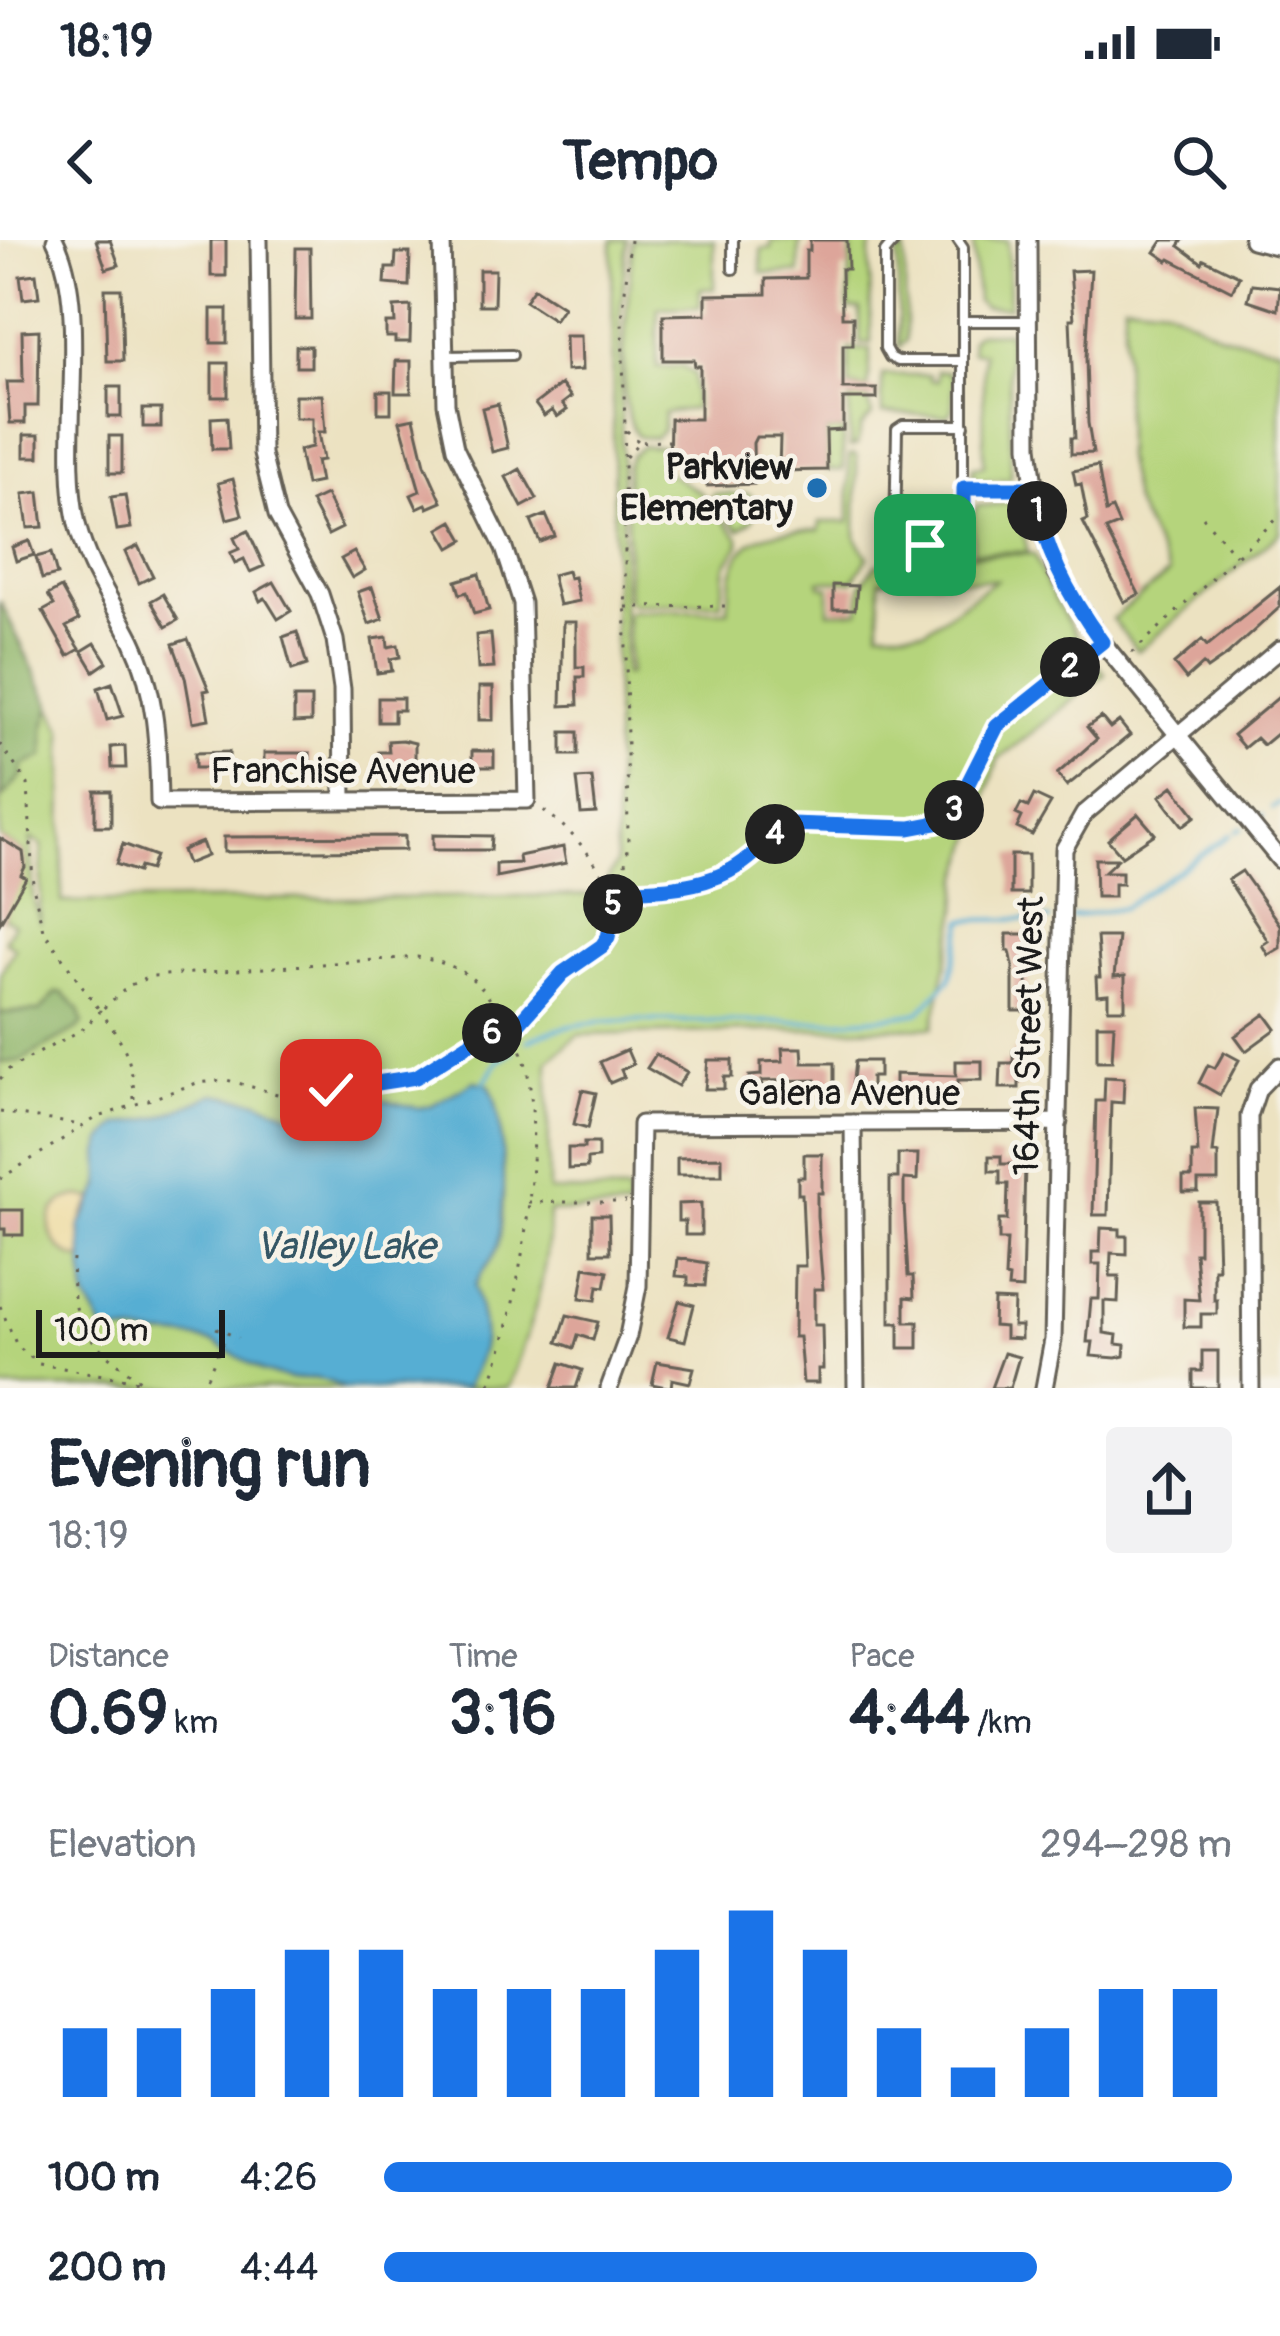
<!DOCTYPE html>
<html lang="en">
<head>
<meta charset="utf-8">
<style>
  :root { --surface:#fff; --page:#f2f2f3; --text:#1f2937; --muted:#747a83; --accent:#1a73e8 }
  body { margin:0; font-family:Pangolin,sans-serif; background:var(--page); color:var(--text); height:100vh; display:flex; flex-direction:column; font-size:45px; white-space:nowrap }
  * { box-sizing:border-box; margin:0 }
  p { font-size:39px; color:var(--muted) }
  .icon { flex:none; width:66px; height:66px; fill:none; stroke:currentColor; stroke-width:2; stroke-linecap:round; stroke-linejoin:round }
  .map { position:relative; height:1148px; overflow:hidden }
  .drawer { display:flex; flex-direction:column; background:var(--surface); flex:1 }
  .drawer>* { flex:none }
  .scale { position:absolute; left:36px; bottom:30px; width:189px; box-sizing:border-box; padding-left:12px; border:6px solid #1c1c1c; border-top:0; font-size:33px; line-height:42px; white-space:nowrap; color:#1c1c1c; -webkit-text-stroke:9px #f7f3e8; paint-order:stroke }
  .pin { position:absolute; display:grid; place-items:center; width:102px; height:102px; color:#fff; margin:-51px; border-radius:24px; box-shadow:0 6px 18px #0006 }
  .km { position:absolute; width:60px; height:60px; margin:-30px; border-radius:50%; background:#222; color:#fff; font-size:33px; line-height:60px; text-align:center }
  .round { display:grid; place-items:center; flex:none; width:126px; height:126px; border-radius:12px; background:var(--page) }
  .headline { display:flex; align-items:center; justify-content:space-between; height:204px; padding:0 48px }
  h1 { font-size:66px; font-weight:700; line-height:90px }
  .metrics { display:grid; grid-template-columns:repeat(3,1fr); gap:18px; height:204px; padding:12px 48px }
  .metrics div { display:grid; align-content:center }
  .metrics b { font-size:60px; font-weight:700 }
  .metrics small { font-size:33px; font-weight:400 }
  .metrics p { font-size:33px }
  .chart { height:336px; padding:24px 48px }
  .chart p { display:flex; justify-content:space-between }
  .chart svg { width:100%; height:216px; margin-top:12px; stroke:var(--accent); stroke-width:6 }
  ul { padding:0 48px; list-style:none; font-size:39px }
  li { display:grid; grid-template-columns:192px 144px 1fr; align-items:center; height:90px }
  li i { height:30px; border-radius:15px; background:var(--accent) }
  .status { display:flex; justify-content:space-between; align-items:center; height:84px; padding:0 60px; background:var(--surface); direction:ltr }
  .status svg { height:33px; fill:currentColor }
  header { display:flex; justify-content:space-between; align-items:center; height:156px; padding:0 48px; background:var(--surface); font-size:54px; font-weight:700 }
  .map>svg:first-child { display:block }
  .green { fill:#b5d47b; stroke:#68784c; stroke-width:3; fill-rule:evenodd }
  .forest { fill:#90b66b; stroke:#566944; stroke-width:3 }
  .sand { fill:#eeda9e; stroke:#857b5d; stroke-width:3 }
  .water { fill:#57aed3; stroke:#3a6578; stroke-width:3 }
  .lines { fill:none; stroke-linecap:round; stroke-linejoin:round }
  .stream { stroke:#57aed3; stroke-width:4.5 }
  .building { fill:#dda59a }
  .service-casing { stroke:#656156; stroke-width:14 }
  .minor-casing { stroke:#656156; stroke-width:21 }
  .path { stroke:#656156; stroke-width:3; stroke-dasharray:3 9; stroke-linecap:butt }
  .service { stroke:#fff; stroke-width:8 }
  .minor { stroke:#fff; stroke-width:15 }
  .route-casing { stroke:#fff; stroke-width:24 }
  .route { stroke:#1a73e8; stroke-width:15 }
  .poi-dot { fill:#1f6fb2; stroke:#f7f3e8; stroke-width:4.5 }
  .labels { text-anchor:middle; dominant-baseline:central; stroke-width:9; stroke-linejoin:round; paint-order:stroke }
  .poi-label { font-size:36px; font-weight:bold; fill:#1c1c1c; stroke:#f7f3e8; text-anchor:end }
  .street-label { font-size:36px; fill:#1c1c1c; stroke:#f7f3e8 }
  .water-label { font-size:39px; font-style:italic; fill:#345665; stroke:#f7f3e8 }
</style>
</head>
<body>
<div class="status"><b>18:19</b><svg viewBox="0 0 49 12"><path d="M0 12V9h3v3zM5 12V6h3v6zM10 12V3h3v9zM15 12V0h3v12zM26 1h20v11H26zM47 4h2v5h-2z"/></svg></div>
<header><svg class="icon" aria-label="back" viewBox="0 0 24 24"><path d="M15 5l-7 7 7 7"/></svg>Tempo<svg class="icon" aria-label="search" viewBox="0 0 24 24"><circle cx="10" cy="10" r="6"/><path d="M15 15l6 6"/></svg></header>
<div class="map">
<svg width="1280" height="1148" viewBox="0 0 1280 1148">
  <rect width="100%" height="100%" fill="#f7f3e8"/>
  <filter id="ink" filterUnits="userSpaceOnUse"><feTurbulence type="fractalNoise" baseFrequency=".00833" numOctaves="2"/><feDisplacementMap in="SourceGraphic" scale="24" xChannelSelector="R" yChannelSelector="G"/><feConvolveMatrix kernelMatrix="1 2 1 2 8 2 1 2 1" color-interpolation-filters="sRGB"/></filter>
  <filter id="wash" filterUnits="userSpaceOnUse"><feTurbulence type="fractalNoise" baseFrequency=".004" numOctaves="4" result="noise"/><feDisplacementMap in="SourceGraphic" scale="48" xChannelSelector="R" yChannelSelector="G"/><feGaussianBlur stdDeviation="2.7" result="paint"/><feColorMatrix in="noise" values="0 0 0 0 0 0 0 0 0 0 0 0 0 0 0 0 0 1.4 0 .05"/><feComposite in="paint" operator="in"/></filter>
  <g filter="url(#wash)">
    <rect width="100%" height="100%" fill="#ece2c1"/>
    <path class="green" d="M612,0H627L620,78L624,435L629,434L627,374L631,371L728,370C731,299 753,290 819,290L820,282H849V216L853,214L857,217L856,298L868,317L853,341H820L821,346L829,347V372L859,371L862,344L876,324L901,326L938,315L1034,314C1051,360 1076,396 1105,434L998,520L960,640L958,670L933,787L578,795L548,821L549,951L628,952V969L549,972C548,1041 531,1084 508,1148H0V785L39,771L0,773V734L15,708L5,700L14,684L3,677L25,627L23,612L0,598V361L63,491L62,662L600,655L616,623ZM880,340H996L925,390H880ZM31,599L42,605L40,684L33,657Z
      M632,0H714V49H700V67L658,68L657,127H682L694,134V169L664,173L663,190L655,198L639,197C610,170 632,42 632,0Z
      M771,0H804L799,5V33H761V9L771,8Z
      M852,0H874L870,11L871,103H860V69H848Z
      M973,0H1008L1009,67H984L977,61Z
      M905,9L906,101L899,108L898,15Z
      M1124,62L1165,66L1221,95L1280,108V293L1138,411L1112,379L1169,333L1133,260L1125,218Z
      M1008,92L1011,236L1010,239L979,240L972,233L973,227L984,226L983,113L972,112L971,100L977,93Z
      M849,109H871L868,149L849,146Z
      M937,131H947L953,140V170L947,176L882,173V135H930V140L937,141Z
      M853,159H868L872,175L861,187L857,205L850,207L849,163Z
      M843,190V230H827L826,191Z
      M643,206L664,207L663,230L701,253L739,298V305L726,325L721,363L632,364L628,360L627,226L631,216Z
      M714,254H749L754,259L753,280L739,290L711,257Z
      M1016,263L1028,312H973V275L977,266Z"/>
    <path class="forest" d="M0,361L51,466L44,489V516L22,526V535L2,558Z
      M57,752L63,753L79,770L83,783L79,788L20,821L0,823V773L40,771Z"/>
    <path class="sand" d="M79,956L93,959L83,976L85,1020C45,1015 34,963 79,956Z"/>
    <path class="water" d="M475,841L489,845C506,874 506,972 498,1005C494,1021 480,1030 475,1046C485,1097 491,1098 465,1148H346L318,1138L290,1139L263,1132L215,1103L193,1098L105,1092L86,1058L80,986L101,946L100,913L103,901L118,885L160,877L215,854L259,861L304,880L314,877L325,865L344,860H382L418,868L430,866Z"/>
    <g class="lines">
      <path class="stream" d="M1272,568L1280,563
        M1261,575H1263
        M1237,591L1242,588
        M1072,677L1123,668L1230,595
        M528,801C575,777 632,780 684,781C757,781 849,786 919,772L950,739L964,680L1050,679
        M484,842L499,820L512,811"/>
    </g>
    <g id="blocks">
      <path class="building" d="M96,0H110L119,25L106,29Z
        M211,0H226V36H211Z
        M810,0H847L848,29H841L842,77H853V105H843V149H877V159H843V190L826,191L827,230L779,231L780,197H756L753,203L754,244L707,246V225H669L670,179H700V126H695L694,120H663V75L706,74V55L766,54V39L806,38V11H810Z
        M1163,0H1183L1179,6L1202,23L1204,19L1239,36L1232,51L1170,19L1168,21L1155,12Z
        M296,8H310L311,79H295Z
        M396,13H410L409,46L385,44L386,28H395Z
        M479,30H495L494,65H479Z
        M1091,30L1086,118L1088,183L1093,213L1071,214V198H1075L1070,79H1074L1070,31Z
        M36,34L39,57L23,59L20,36Z
        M1252,44L1280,47L1278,70L1248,60Z
        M534,48L563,67L554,80L525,61Z
        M105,49H121L123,121H107Z
        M411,66L410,102H395V97H386V83H395L394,67Z
        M211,69H227V103H211Z
        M39,90L38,166H25V183H10L7,142H23L22,91Z
        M565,96H581L582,130L566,131Z
        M296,106H311V127H296Z
        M396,121H411V153H395Z
        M212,123H228V157H212Z
        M561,144L571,157L562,164L567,170L557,177L552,170L544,176L535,164Z
        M108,147H121V177H108Z
        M378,151H391V173H378Z
        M295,155H322L325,192H318L323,220L316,221L320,242L306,245L299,210L312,207V178H295Z
        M498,164L508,208L492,212L482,168Z
        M143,169H161V187H143Z
        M227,177L229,209H212L211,178Z
        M414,178L425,224L442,262L428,268L426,264L417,268L411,255L420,251L400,181Z
        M24,195H39V217H24Z
        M109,196H122V233H109Z
        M1098,226L1106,272L1112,269L1119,285L1106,290L1139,354L1124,362L1083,282L1088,280L1081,244L1076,245L1073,231Z
        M520,229L537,259L522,267L506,237Z
        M233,239L242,275L227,279L218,243Z
        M39,252L43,287L28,288L23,254Z
        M125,255L131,288L117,290L111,257Z
        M326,255L342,288L328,295L311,262Z
        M546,275L555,296L540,302L531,281Z
        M453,281L464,300L450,308L439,289Z
        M248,291L264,326L250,332L244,319L235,323L230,313L239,309L234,298Z
        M29,301L34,315L16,321L12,307Z
        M138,306L153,336L139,343L125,312Z
        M354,312L365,330L352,338L341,319Z
        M51,313L57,335L42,339L36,317Z
        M567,331L569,338L574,337L579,361L559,365L552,335Z
        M479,334L489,370L474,374L467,352L460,354L456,341Z
        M274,342L291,371L278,379L265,358L260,361L256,352Z
        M833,345L857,346L855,369H833Z
        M372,347L383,379L369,384L358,352Z
        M1280,347V367L1227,415L1207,429L1203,424L1186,439L1174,424L1202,400L1207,406Z
        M61,348L79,380L66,387L80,409L68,416L43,371L54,365L48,355Z
        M163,354L178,380L166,387L151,361Z
        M563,382H576V427H584V437H577L578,465L561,466Z
        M297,392L307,425L292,430L283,397Z
        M486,394H491L494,428L478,429L476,395Z
        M387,397L388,407L398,405L400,417L390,419L392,431L377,433L372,399Z
        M188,399L209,450L204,451L209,479L193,482L185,437L173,404Z
        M95,403L107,422L94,431L82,411Z
        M112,443L123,476L107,480L98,448Z
        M479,447H493V480H479Z
        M1280,456V491L1263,505L1256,498L1244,508L1233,495Z
        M294,458H311V482L294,483Z
        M378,458H403V470H394V482H378Z
        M1101,477L1110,488L1119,481L1130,495L1067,546L1057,534L1097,499L1087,487Z
        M562,492H578V515H562Z
        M402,500L415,503V527L379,528V512H389L388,501Z
        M125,506L126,528H112L111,507Z
        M472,511H494V527H472Z
        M229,512V528H195V513Z
        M264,513H310V526H264Z
        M592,538L596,573L581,574L577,539Z
        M1173,546L1196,576L1183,586L1160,556Z
        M95,551H111V586H95Z
        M1034,555L1051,563L1032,595L1017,588L1022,577L1016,574L1021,564L1028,567Z
        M1138,574L1155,594L1122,616L1108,600Z
        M433,595L492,596L491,610H433Z
        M405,596V610L224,612V597Z
        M0,598L23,612L25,627L21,635L26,638L0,683Z
        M202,602L207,616L187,624L182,610Z
        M123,604L155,616L150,630L140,627L138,632L116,624Z
        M563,607L566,623L496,637V624L520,623L519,616Z
        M1011,615H1028V654H1011Z
        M1095,619H1118L1104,632H1122V644H1114V657H1096Z
        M1242,631L1280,685V708L1268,715L1262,705L1268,701L1228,640Z
        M1007,694H1029V710H1025L1029,771H1013V725L1010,711H1007Z
        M1097,697H1118L1114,737L1125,736V769H1108V754L1097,755L1096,737H1100Z
        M1265,774L1276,789L1246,811L1235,796Z
        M1097,784H1114L1112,821H1097Z
        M782,808H802L803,823H834V850H816V840L762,841V849L750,850L749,836L761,835V822L783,821Z
        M627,810L633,824L621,830L624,837L610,843L600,822Z
        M1013,811H1028V824L1019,823V848H1000L1001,823H1013Z
        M1224,812L1239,820L1220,855L1199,843L1208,825L1215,828Z
        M656,814L687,832L678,846L647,828Z
        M708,820H732V837H724V849H705Z
        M855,821H879V837H871V849H852Z
        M956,821H982V840H958V848L895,849V834L956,836Z
        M1105,837L1124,838L1123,863L1111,862L1108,975H1093L1096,861H1104Z
        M582,850L596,853L588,888L574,884Z
        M1195,868L1218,869L1213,913H1218V941H1198V952H1183V937H1192V913H1198Z
        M584,903H598V918L587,919V928L568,929V908H584Z
        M804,914H822V953H817V976L823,1049H814V1085H822L823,1129H818V1143H803L799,1097H794L795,1026H805L802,954H798V937H804Z
        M898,914H918L917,940L904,939V963L908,1036H913L914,1058L905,1057V1082H918V1108H899V1083H890V938H898Z
        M989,916H1001V924H1025L1022,1049L1008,1048L1009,1038L1005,1037L1007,1000H999V980H1007L1008,944H1000V931H989Z
        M722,917V935H677V918Z
        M1199,962H1216L1218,1029H1214V1060H1217V1074H1201V1087H1184V1059L1199,1060L1195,1013H1199Z
        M701,963V995H685V981H678V964Z
        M0,970H23V995H5V989H0Z
        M592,975H609L610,1013H592Z
        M1101,988L1120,989V996H1127V1014L1111,1013L1110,1036H1119L1118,1062L1104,1061V1093L1117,1095L1116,1104L1125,1105L1124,1116L1116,1118L1091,1116L1093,1102H1087L1091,1059H1099L1100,1024H1092V1012H1100Z
        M678,1018L707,1023L705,1046L688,1045V1037L676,1036Z
        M585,1027L608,1031L605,1047L598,1046L596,1060L580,1058Z
        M994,1060L1014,1061L1013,1086H1021V1099L1005,1098V1087L993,1086Z
        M679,1061L694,1065L685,1101L668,1097Z
        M567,1075L598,1082L593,1100L578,1095L574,1108L558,1102Z
        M1202,1111H1218V1148H1193V1131H1202Z
        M1004,1113L1019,1117L1010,1148H991Z
        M657,1122L694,1128L690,1143L672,1139L671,1148L652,1144Z
        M561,1123L582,1130L576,1148H552Z"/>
    </g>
  </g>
  <g filter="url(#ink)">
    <use href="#blocks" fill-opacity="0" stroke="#656156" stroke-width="3"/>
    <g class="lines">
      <g class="service-casing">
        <path id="service" d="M733,0V29
          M895,0L885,12V108L890,117L898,121H963
          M958,0L963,7V81
          M1029,81H963V248H1032
          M445,116L512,115
          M963,248L964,305H902L895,297L897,189L903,185H964"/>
      </g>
      <g class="minor-casing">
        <path id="minor" d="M55,0C91,72 58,201 77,284C87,327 112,360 132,400C157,452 158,506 159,562L527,560L522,363L504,308L455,208L446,164L442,0
          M259,0L262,214L277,275L320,354L335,400L342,449L343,561
          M1028,0L1029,206L1038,277L1056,331L1102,402L1280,620
          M1252,0L1280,7
          M853,883L856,1148
          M609,1148L628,1096L638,1046L641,884L1059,882
          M1044,1148L1053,1100L1064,609L1084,574L1280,409
          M1251,1148L1249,876L1258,849L1280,826"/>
      </g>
      <path class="path" d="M630,0L622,81L625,189L638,201
        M624,217L625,190
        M1203,277L1235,315
        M626,367L728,366
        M1132,413L1280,276
        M0,504L28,544L33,646L43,690L100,771L130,745L152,736L417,717C474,728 479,743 510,789C528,778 539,755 554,741C568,727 587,721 600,707C642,664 576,591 540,568
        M613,650C653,651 702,648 737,627C757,615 770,596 790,584L934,586L956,567L997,486L1093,408
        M614,658L623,639L628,603L624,219L639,202L669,201
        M0,839L9,829L83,789L100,771C125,803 134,822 134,864
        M0,872L81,885
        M0,939L96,878L197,843L227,840L295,859L361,844L395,843L416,837L476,799L510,789C559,850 518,1079 488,1148
        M528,962H626
        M73,1019C70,1065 78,1093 116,1122C131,1133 139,1142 157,1148
        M0,1066L17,1106L39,1124L138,1141
        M216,1088L238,1098
        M202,1148L227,1093"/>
      <use href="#service" class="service"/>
      <use href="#minor" class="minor"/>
    </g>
  </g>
  <g class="lines" filter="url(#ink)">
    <g class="route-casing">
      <path id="route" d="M331,850L416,837L476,799L518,784L563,733L602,706L608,697L618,650C656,651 706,647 738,626C757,614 771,596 790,584L910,588L942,582L956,567L997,486L1102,402C1067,354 1043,307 1033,248H964V305H925"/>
    </g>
    <use href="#route" class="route"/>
  </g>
  <circle class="poi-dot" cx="817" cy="248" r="12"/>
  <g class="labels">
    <g class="poi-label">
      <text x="793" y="227">Parkview<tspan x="793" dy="41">Elementary</tspan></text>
    </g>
    <g class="street-label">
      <text x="343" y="531">Franchise Avenue</text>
      <text transform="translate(1029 796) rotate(-89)">164th Street West</text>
      <text x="849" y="853">Galena Avenue</text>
    </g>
    <g class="water-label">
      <text x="345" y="1006">Valley Lake</text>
    </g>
  </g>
</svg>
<div class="scale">100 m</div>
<div class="pin" style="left:925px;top:305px;background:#1e9e55"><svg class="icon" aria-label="arrive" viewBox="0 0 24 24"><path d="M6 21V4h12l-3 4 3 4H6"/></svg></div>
<div class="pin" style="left:331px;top:850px;background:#d93025"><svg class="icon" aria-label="check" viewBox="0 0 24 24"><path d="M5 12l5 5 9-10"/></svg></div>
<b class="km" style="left:1037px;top:271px">1</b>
<b class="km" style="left:1070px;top:427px">2</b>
<b class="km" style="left:954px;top:570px">3</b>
<b class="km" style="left:775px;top:594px">4</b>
<b class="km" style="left:613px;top:664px">5</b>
<b class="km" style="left:492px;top:793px">6</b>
</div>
<section class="drawer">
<div class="headline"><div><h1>Evening run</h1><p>18:19</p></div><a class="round"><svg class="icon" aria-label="share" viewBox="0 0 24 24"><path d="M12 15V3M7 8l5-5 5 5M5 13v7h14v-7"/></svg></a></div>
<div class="metrics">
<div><p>Distance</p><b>0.69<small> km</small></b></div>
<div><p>Time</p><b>3:16</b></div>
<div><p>Pace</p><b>4:44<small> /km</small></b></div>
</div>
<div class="chart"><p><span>Elevation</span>294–298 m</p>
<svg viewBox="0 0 160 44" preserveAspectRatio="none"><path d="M5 44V30M15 44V30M25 44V22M35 44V14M45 44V14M55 44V22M65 44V22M75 44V22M85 44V14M95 44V6M105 44V14M115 44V30M125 44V38M135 44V30M145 44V22M155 44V22"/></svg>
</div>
<ul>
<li><b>100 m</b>4:26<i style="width:100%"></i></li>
<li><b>200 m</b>4:44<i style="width:77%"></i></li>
</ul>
</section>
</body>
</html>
